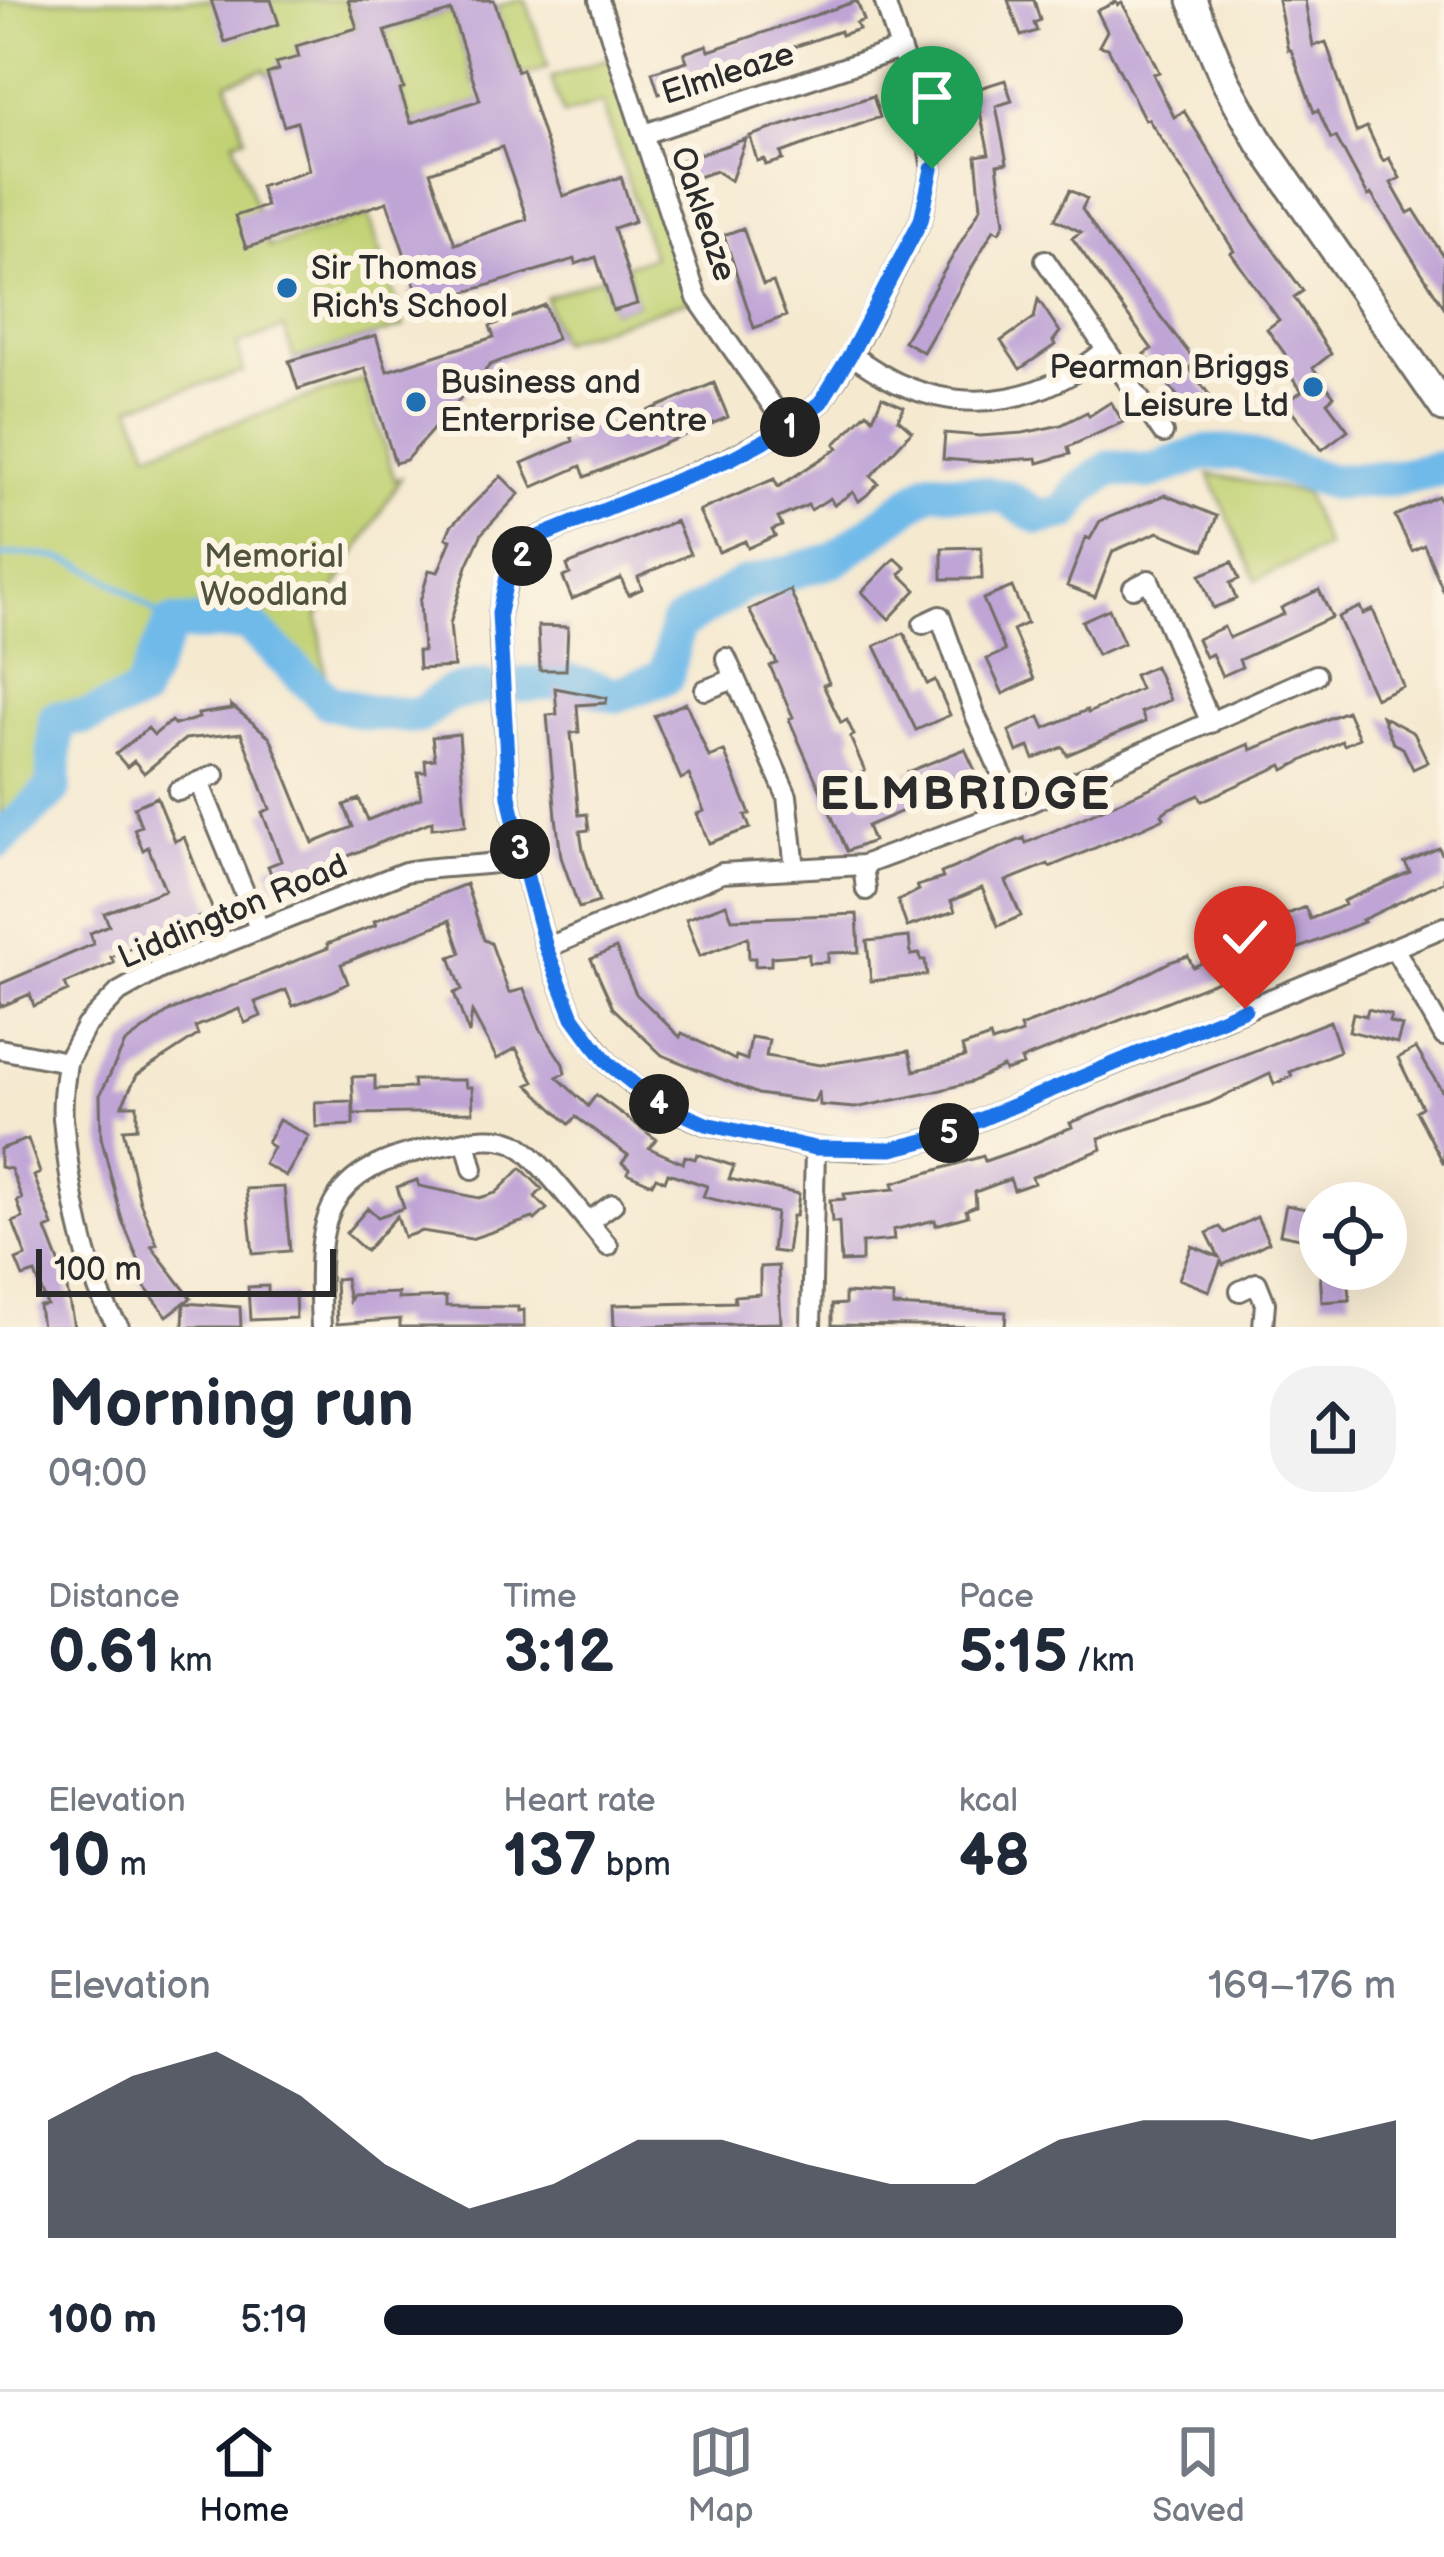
<!DOCTYPE html>
<html lang="en">
<head>
<meta charset="utf-8">
<style>
  :root { --surface:#fff; --page:#f2f2f3; --text:#1f2937; --muted:#747a83; --line:#e0e1e3; --accent:#111827 }
  body { margin:0; font-family:"Balsamiq Sans",sans-serif; background:var(--page); color:var(--text); height:100vh; display:flex; flex-direction:column; font-size:45px; white-space:nowrap }
  * { box-sizing:border-box; margin:0 }
  p { font-size:39px; color:var(--muted) }
  .icon { flex:none; width:66px; height:66px; fill:none; stroke:currentColor; stroke-width:2; stroke-linecap:round; stroke-linejoin:round }
  .map { position:relative; height:1327px; overflow:hidden }
  .panel { display:flex; flex-direction:column; background:var(--surface); flex:1 }
  .panel>* { flex:none }
  .fabs { position:absolute; left:1299px; top:1182px; display:grid; gap:24px }
  .fabs a { display:grid; place-items:center; width:108px; height:108px; border-radius:50%; background:var(--surface); box-shadow:0 12px 48px #0002; font-size:60px }
  .scale { position:absolute; left:36px; bottom:30px; width:300px; box-sizing:border-box; padding-left:12px; border:6px solid #2b2b2b; border-top:0; font-size:33px; line-height:42px; white-space:nowrap; color:#2b2b2b; -webkit-text-stroke:9px #fcf5e5; paint-order:stroke }
  .pin { position:absolute; display:grid; place-items:center; width:102px; height:102px; color:#fff; margin:-123px -51px; border-radius:50% 50% 50% 0; rotate:-45deg; box-shadow:0 0 12px #0007 }
  .pin .icon { rotate:45deg }
  .km { position:absolute; width:60px; height:60px; margin:-30px; border-radius:50%; background:#222; color:#fff; font-size:33px; line-height:60px; text-align:center }
  .round { display:grid; place-items:center; flex:none; width:126px; height:126px; border-radius:48px; background:var(--page) }
  .overview { display:flex; align-items:center; justify-content:space-between; height:204px; padding:0 48px }
  h1 { font-size:66px; font-weight:800; line-height:90px }
  .metrics { display:grid; grid-template-columns:repeat(3,1fr); gap:18px; height:204px; padding:12px 48px }
  .metrics div { display:grid; align-content:center }
  .metrics b { font-size:60px; font-weight:800 }
  .metrics small { font-size:33px; font-weight:400 }
  .metrics p { font-size:33px }
  .chart { height:336px; padding:24px 48px }
  .chart p { display:flex; justify-content:space-between }
  .chart svg { width:100%; height:216px; margin-top:12px; fill:var(--accent); opacity:.7 }
  ul { padding:0 48px; list-style:none; font-size:39px }
  li { display:grid; grid-template-columns:192px 144px 1fr; align-items:center; height:90px }
  li i { height:30px; border-radius:15px; background:var(--accent) }
  .tab-bar { display:flex; justify-content:space-around; align-items:center; height:168px; border-top:3px solid var(--line); background:var(--surface); font-size:33px; color:var(--muted) }
  .tab-bar a { display:grid; justify-items:center; gap:6px }
  .tab-bar .active { color:var(--accent) }
  .map>svg:first-child { display:block }
  .green { fill:#c1d173; stroke:#767e4f; stroke-width:3 }
  .lines { fill:none; stroke-linecap:round; stroke-linejoin:round }
  .stream { stroke:#70bae9; stroke-width:6 }
  .river { stroke:#70bae9; stroke-width:36 }
  .building { fill:#bfa4d6; fill-rule:evenodd }
  .street-casing { stroke:#726e65; stroke-width:24 }
  .secondary-casing { stroke:#726e65; stroke-width:33 }
  .street { stroke:#fff; stroke-width:18 }
  .secondary { stroke:#fff; stroke-width:27 }
  .route-casing { stroke:#fff; stroke-width:24 }
  .route { stroke:#1a73e8; stroke-width:15 }
  .poi-dot { fill:#1f6fb2; stroke:#fcf5e5; stroke-width:4.5 }
  .labels { text-anchor:middle; dominant-baseline:central; stroke-width:12; stroke-linejoin:round; paint-order:stroke }
  .street-label { font-size:33px; fill:#2b2b2b; stroke:#fcf5e5 }
  .poi-label { font-size:33px; fill:#2b2b2b; stroke:#fcf5e5; text-anchor:start }
  .park-label { font-size:33px; fill:#50543d; stroke:#fcf5e5 }
  .district-label { font-size:45px; font-weight:bold; letter-spacing:3px; fill:#2b2b2b; stroke:#fcf5e5 }
</style>
</head>
<body>
<div class="map">
<svg width="1444" height="1327" viewBox="0 0 1444 1327">
  <rect width="100%" height="100%" fill="#fcf5e5"/>
  <filter id="ink" filterUnits="userSpaceOnUse"><feTurbulence type="fractalNoise" baseFrequency=".00833" numOctaves="2"/><feDisplacementMap in="SourceGraphic" scale="24" xChannelSelector="R" yChannelSelector="G"/><feConvolveMatrix kernelMatrix="1 2 1 2 8 2 1 2 1" color-interpolation-filters="sRGB"/></filter>
  <filter id="wash" filterUnits="userSpaceOnUse"><feTurbulence type="fractalNoise" baseFrequency=".004" numOctaves="4" result="noise"/><feDisplacementMap in="SourceGraphic" scale="48" xChannelSelector="R" yChannelSelector="G"/><feGaussianBlur stdDeviation="2.7" result="paint"/><feColorMatrix in="noise" values="0 0 0 0 0 0 0 0 0 0 0 0 0 0 0 0 0 1.4 0 .05"/><feComposite in="paint" operator="in"/></filter>
  <g filter="url(#wash)">
    <rect width="100%" height="100%" fill="#f5e9d0"/>
    <path class="green" d="M0,0H348L357,28L297,47L299,57L267,74L265,69L227,82L245,137L234,141L269,247L369,215L404,327L294,359L284,328L237,345L244,372L131,406L149,452L363,379L395,480L401,478L318,616L329,702L248,624H171L139,695L86,717L57,718L53,789L0,840Z
      M516,0H526L548,67L524,76L517,71L496,7Z
      M451,11L474,83L485,99L411,123L400,90L404,87L385,31Z
      M618,55L697,298L559,342L546,298L602,277L613,311L637,304L626,265L653,257L602,103L563,115L551,78Z
      M1209,474L1305,493L1326,547L1256,580Z"/>
    <g class="lines">
      <path class="stream" d="M0,556C70,544 119,585 171,624"/>
      <path class="river" d="M523,685L567,681L616,695L666,677L677,625L743,585L834,560L931,488L1005,497L1040,517L1066,512L1079,491L1111,468L1149,472L1207,452L1243,453L1331,482L1394,478L1444,468
        M0,840L53,789L56,718L86,717L139,695L171,624L247,623L329,702L366,712L419,716L448,694L483,687"/>
    </g>
    <g id="blocks">
      <path class="building" d="M211,0H271L279,24L225,42Z
        M348,0H494L517,71L522,69L563,196L621,177L635,221L614,228L637,304L613,311L596,257L576,264L575,259L416,307L411,290L416,288L387,202L246,248L235,216L266,206L260,186L309,170L297,122L284,126L267,74L279,70L276,63L299,57L296,46L357,28ZM451,11L480,100L411,123L400,90L404,88L385,31ZM502,147L527,219L455,244L430,172Z
        M1008,0H1034L1040,20L1034,23L1037,31L1021,36Z
        M1278,0H1305L1313,46L1326,42L1356,132L1367,127L1383,161L1389,158L1400,178L1391,183L1408,213L1414,210L1444,257V307L1371,194L1368,196L1336,137L1331,139L1318,110L1314,112L1291,50H1288Z
        M857,1L864,20L856,23L859,29L841,35L840,31L659,94L652,72L687,61L684,53L707,45L709,51Z
        M1116,2L1118,5L1122,3L1146,45L1159,72L1153,74L1174,117L1184,111L1251,219L1303,291L1294,297L1331,354L1313,368L1334,396L1327,402L1348,430L1322,450L1286,403L1302,391L1278,360L1285,354L1267,329L1279,320L1231,253L1234,251L1190,181L1148,119L1145,120L1108,48L1099,46L1107,31L1097,11Z
        M1005,80L1012,101L996,106L1007,163L997,165L1005,222L1000,232L994,229L923,352L904,341L981,207L976,156L989,154L980,112L974,113L967,92Z
        M873,96L880,117L781,153L783,160L766,165L764,159L757,161L750,136Z
        M746,139L731,181L716,171L689,180L682,160Z
        M1070,190L1087,199L1082,209L1108,249L1196,362L1189,368L1214,401L1194,417L1144,354L1152,349L1072,238L1081,232L1055,219Z
        M743,228L763,285L773,282L786,316L754,328L724,235Z
        M1038,299L1060,332L1053,341L1055,345L1020,369L1001,341L1034,318Z
        M545,305L557,339L490,365L406,460L395,463L365,368L298,389L289,361L376,335L387,371L494,337L490,326Z
        M714,383L728,417L585,477L581,466L533,487L522,463L573,441L571,435L588,428L586,425L603,419L610,427Z
        M882,397L904,407L898,419L912,431L871,476L878,483L867,495L859,501L853,492L834,505L830,498L811,510L808,505L778,518L782,526L772,530L775,536L748,548L745,541L719,552L699,511L774,479L778,487L838,448L835,444L867,412L873,418Z
        M1111,402L1123,422L1068,447L1070,454L1038,463L1037,458L981,462L943,459L945,433L980,436L1023,433L1061,425L1087,412L1089,416Z
        M501,476L519,494L482,533L467,566L450,624L454,667L419,669L418,651H423L420,602L429,570L438,572L451,540L446,538L451,526Z
        M1165,495L1217,516L1204,550L1158,532L1113,551L1095,597L1067,586L1086,537L1090,539L1100,521Z
        M1438,496L1444,510V593L1424,545L1412,551L1395,516Z
        M676,521L690,554L638,577L642,589L628,595L621,578L572,599L563,577L570,574L567,565Z
        M981,547L982,579H942V548Z
        M895,558L906,568L900,574L916,590L889,619L862,592Z
        M1232,562L1239,579L1230,583L1236,599L1213,608L1200,575Z
        M1012,587L1027,623L1013,630L1034,679L1003,694L987,659L1005,651L983,599Z
        M790,590L829,683L823,685L841,723L847,720L854,735L850,737L865,771L853,776L867,805L904,789L903,785L911,782L907,772L965,749L979,779L867,826L873,841L847,851L789,719L793,717L770,666L777,663L749,610Z
        M1319,590L1332,617L1239,660L1242,667L1222,676L1212,654L1205,657L1197,639L1224,627L1229,638L1284,614L1281,608Z
        M1360,607L1363,614L1373,610L1403,686L1375,698L1338,617Z
        M1109,609L1124,643L1097,655L1082,621Z
        M538,626L568,627L566,670H540Z
        M904,633L927,684L935,680L950,715L916,730L875,646Z
        M1155,666L1170,700L1141,712L1145,722L1067,755L1063,747L1034,759L1029,747L1017,752L1009,731L1040,717L1045,728L1087,710L1088,713L1140,689L1134,675Z
        M555,688L607,698L606,703L577,705L579,732L571,733L579,815L587,814L589,830L580,831L583,850L599,902L579,908L561,857L556,817L547,715L557,714Z
        M686,703L709,757L724,751L750,814L745,815L750,828L709,843L697,814L704,811L689,775L681,779L654,716Z
        M231,705L270,737L313,843L353,827L344,805L359,799L368,820L421,798L418,772H426L425,760L435,759L432,737L459,734L466,825L432,828V821L276,886L268,866L281,861L262,812L270,809L241,733L185,739L144,773L134,761L127,767L116,754L148,728L154,735L171,721L175,725L199,718L198,714L232,709Z
        M1347,711L1359,738L1344,745L1342,741L1284,770L1282,765L1202,801L1199,795L1168,809L1162,814L1164,818L1140,829L1050,867L1048,864L1006,881L1021,916L998,926L982,888L951,901L955,911L907,927L898,901L919,890L917,886L943,878L941,873L1024,838L1026,843L1249,744L1251,750Z
        M1382,716L1414,733L1428,762L1413,769L1403,748L1393,743Z
        M157,797L175,841L184,837L213,911L111,957L114,963L65,984L68,991L34,1006L30,994L0,1007V984L94,944L90,933L109,925L104,913L165,890L148,847L143,850L134,829L141,826L134,807Z
        M1439,848L1444,858V881L1362,920L1364,922L1021,1060L1023,1065L1005,1071L1003,1067L971,1082L934,1092L855,1108L820,1105L819,1091L814,1102L758,1094L662,1055L613,1008L591,959L616,948L636,994L680,1037L682,1033L735,1060L736,1056L747,1060L751,1037L769,1040L766,1056L820,1065L909,1051L914,1071L965,1057L962,1047L990,1037L992,1043L1022,1033L1020,1027L1108,994L1170,962L1188,956L1193,967L1230,950L1224,937L1271,916L1273,920L1305,907L1310,919L1345,905L1343,901L1410,872L1405,863Z
        M466,884L484,940L491,943L509,993L524,989L541,1030L563,1064L565,1073L557,1077L588,1106L596,1095L656,1139L649,1148L683,1163L685,1156L695,1159L697,1154L734,1166L729,1179L799,1194L796,1216H792L787,1253L772,1251L776,1213L703,1197L707,1186L668,1173L665,1181L656,1177L652,1184L627,1173L629,1169L622,1163L628,1155L576,1117L569,1124L528,1085L534,1082L516,1048L497,1059L472,1012L469,1034L454,993L462,990L450,957L461,953L450,920L341,964L348,983L333,991L293,1006L286,990L255,1002L261,1016L245,1023L239,1009L195,1027L198,1035L137,1075L122,1105H137V1128L123,1129L140,1202L157,1244L151,1246L191,1298L184,1303L240,1307L241,1327H183L184,1303L167,1316L132,1270L140,1264L122,1220L101,1137L100,1095L125,1043L171,1010L328,948L327,944L376,925L374,921Z
        M726,904L732,919L857,914L859,952L828,953V962L809,963V954L771,957V965L755,966V958H749L748,937L700,956L686,919Z
        M909,937L911,955L920,954L921,960H925L927,975L871,981L867,941Z
        M1368,1009L1391,1015L1389,1022L1402,1026L1397,1043L1349,1031L1353,1013L1366,1016Z
        M1330,1021L1340,1051L1290,1072L1292,1076L1274,1084L1270,1074L1209,1103L1099,1138L1102,1149L1032,1177L1034,1183L1014,1190L1010,1179L975,1192L976,1206L966,1210L968,1216L936,1225L935,1220L893,1230L894,1240L862,1243V1261L841,1262L839,1222H832L830,1200L845,1199L844,1194L895,1189L893,1183L983,1156L985,1161L1028,1146L1072,1127L1070,1123Z
        M1416,1048L1444,1095V1164L1416,1111L1422,1107L1398,1058Z
        M375,1076V1089L414,1088L413,1080H465L466,1087H472L473,1112L354,1114L352,1077Z
        M353,1101V1125L316,1127L315,1102Z
        M279,1120L309,1136L286,1176L264,1164L273,1147L267,1143Z
        M28,1139L40,1173L34,1176L53,1226L46,1229L65,1278L74,1327H42L39,1306L47,1305L35,1273L23,1277L16,1260L26,1256L13,1222L23,1218L17,1201L22,1199L11,1169L0,1167V1149Z
        M521,1168L542,1189L535,1197L547,1209L535,1220L533,1218L471,1239L422,1231L404,1237L397,1216L366,1251L346,1233L368,1208L378,1217L404,1208L397,1187L417,1180L419,1186L479,1198L496,1193Z
        M284,1187L290,1251L253,1254L246,1189Z
        M1286,1205L1320,1212V1242L1280,1234Z
        M1257,1217L1269,1242L1223,1265L1221,1261L1209,1291L1179,1279L1192,1246L1219,1257L1207,1233L1220,1227L1225,1233Z
        M778,1266L781,1323L614,1327L613,1305L735,1302L734,1296L760,1294V1267Z
        M1320,1269H1348L1350,1300L1322,1302Z
        M345,1278L349,1301L352,1295L398,1293V1299L446,1297V1306L518,1307V1311L524,1310V1327H400V1319L337,1324L335,1279Z
        M268,1286V1295L295,1294L296,1318L250,1320L248,1287Z
        M845,1293L893,1296V1306L1006,1312L1005,1327L832,1325V1305L845,1304Z"/>
    </g>
  </g>
  <g filter="url(#ink)">
    <use href="#blocks" fill-opacity="0" stroke="#726e65" stroke-width="3"/>
    <g class="lines">
      <g class="street-casing">
        <path id="street" d="M599,0L697,298L788,428
          M884,0L923,117L932,169L921,220L851,355L821,402L788,428L732,457L539,537L509,572L499,613L500,640L509,796L522,859L546,948L573,1017L609,1064L656,1103L705,1124L763,1137L815,1148L867,1150L892,1149L936,1138L1444,927
          M644,134L900,49
          M1045,260L1163,433
          M851,355C867,365 883,377 900,384C975,417 1046,399 1106,350
          M1133,588L1149,580L1211,723
          M923,624L940,616L976,717L1017,808
          M726,658L787,796L795,869
          M705,690L734,679
          M199,782L259,928
          M178,791L215,775
          M863,865L866,890
          M546,948L722,873L863,865L1017,808L1316,675
          M1394,948L1444,1036
          M0,1049L67,1062L86,1026L119,992L160,969L405,872C444,865 483,867 522,859
          M67,1062C65,1080 61,1100 63,1118C68,1176 84,1282 119,1327
          M466,1142L473,1169
          M588,1222L613,1204
          M1240,1291L1257,1283L1265,1303L1263,1327
          M321,1327C316,1216 320,1170 440,1146C464,1142 490,1133 514,1143C536,1153 589,1224 608,1246
          M811,1327L815,1148"/>
      </g>
      <g class="secondary-casing">
        <path id="secondary" d="M1192,0L1225,80L1257,138L1444,408"/>
      </g>
      <use href="#street" class="street"/>
      <use href="#secondary" class="secondary"/>
    </g>
  </g>
  <g class="lines" filter="url(#ink)">
    <g class="route-casing">
      <path id="route" d="M932,169L921,220L850,355L821,402L788,428L732,458L539,537L508,572L499,613L509,796L522,859L546,948L573,1017L592,1043L609,1064L656,1102L706,1124L815,1148L892,1149L936,1138L1245,1009"/>
    </g>
    <use href="#route" class="route"/>
  </g>
  <g class="poi-dot">
    <circle cx="287" cy="288" r="12"/>
    <circle cx="1313" cy="387" r="12"/>
    <circle cx="416" cy="402" r="12"/>
  </g>
  <g class="labels">
    <g class="street-label">
      <text transform="translate(728 74) rotate(-18)">Elmleaze</text>
      <text transform="translate(703 214) rotate(71)">Oakleaze</text>
      <text transform="translate(233 912) rotate(-23)">Liddington Road</text>
    </g>
    <g class="poi-label">
      <text x="311" y="269">Sir Thomas<tspan x="311" dy="38">Rich's School</tspan></text>
      <text x="1289" y="368" text-anchor="end">Pearman Briggs<tspan x="1289" dy="38">Leisure Ltd</tspan></text>
      <text x="440" y="383">Business and<tspan x="440" dy="38">Enterprise Centre</tspan></text>
    </g>
    <g class="park-label">
      <text x="274" y="557">Memorial<tspan x="274" dy="38">Woodland</tspan></text>
    </g>
    <g class="district-label">
      <text x="966" y="795">ELMBRIDGE</text>
    </g>
  </g>
</svg>
<div class="fabs">
<a><svg class="icon" aria-label="locate" viewBox="0 0 24 24"><circle cx="12" cy="12" r="6"/><path d="M12 2v4M12 18v4M2 12h4M18 12h4"/></svg></a>
</div>
<div class="scale">100 m</div>
<div class="pin" style="left:932px;top:169px;background:#1e9e55"><svg class="icon" aria-label="arrive" viewBox="0 0 24 24"><path d="M6 21V4h12l-3 4 3 4H6"/></svg></div>
<div class="pin" style="left:1245px;top:1009px;background:#d93025"><svg class="icon" aria-label="check" viewBox="0 0 24 24"><path d="M5 12l5 5 9-10"/></svg></div>
<b class="km" style="left:790px;top:427px">1</b>
<b class="km" style="left:522px;top:556px">2</b>
<b class="km" style="left:520px;top:849px">3</b>
<b class="km" style="left:659px;top:1104px">4</b>
<b class="km" style="left:949px;top:1133px">5</b>
</div>
<section class="panel">
<div class="overview"><div><h1>Morning run</h1><p>09:00</p></div><a class="round"><svg class="icon" aria-label="share" viewBox="0 0 24 24"><path d="M12 15V3M7 8l5-5 5 5M5 13v7h14v-7"/></svg></a></div>
<div class="metrics">
<div><p>Distance</p><b>0.61<small> km</small></b></div>
<div><p>Time</p><b>3:12</b></div>
<div><p>Pace</p><b>5:15<small> /km</small></b></div>
</div>
<div class="metrics">
<div><p>Elevation</p><b>10<small> m</small></b></div>
<div><p>Heart rate</p><b>137<small> bpm</small></b></div>
<div><p>kcal</p><b>48</b></div>
</div>
<div class="chart"><p><span>Elevation</span>169–176 m</p>
<svg viewBox="0 0 160 44" preserveAspectRatio="none"><path d="M0 44V20L10 11L20 6L30 15L40 29L50 38L60 33L70 24L80 24L90 29L100 33L110 33L120 24L130 20L140 20L150 24L160 20V44z"/></svg>
</div>
<ul>
<li><b>100 m</b>5:19<i style="width:79%"></i></li>
</ul>
</section>
<nav class="tab-bar">
<a class="active"><svg class="icon" aria-label="home" viewBox="0 0 24 24"><path d="M3 11l9-7 9 7M6 9v11h12V9"/></svg>Home</a>
<a><svg class="icon" aria-label="map" viewBox="0 0 24 24"><path d="M3 6l6-2 6 2 6-2v14l-6 2-6-2-6 2zM9 4v14M15 6v14"/></svg>Map</a>
<a><svg class="icon" aria-label="saved" viewBox="0 0 24 24"><path d="M7 4h10v16l-5-4-5 4z"/></svg>Saved</a>
</nav>
</body>
</html>
